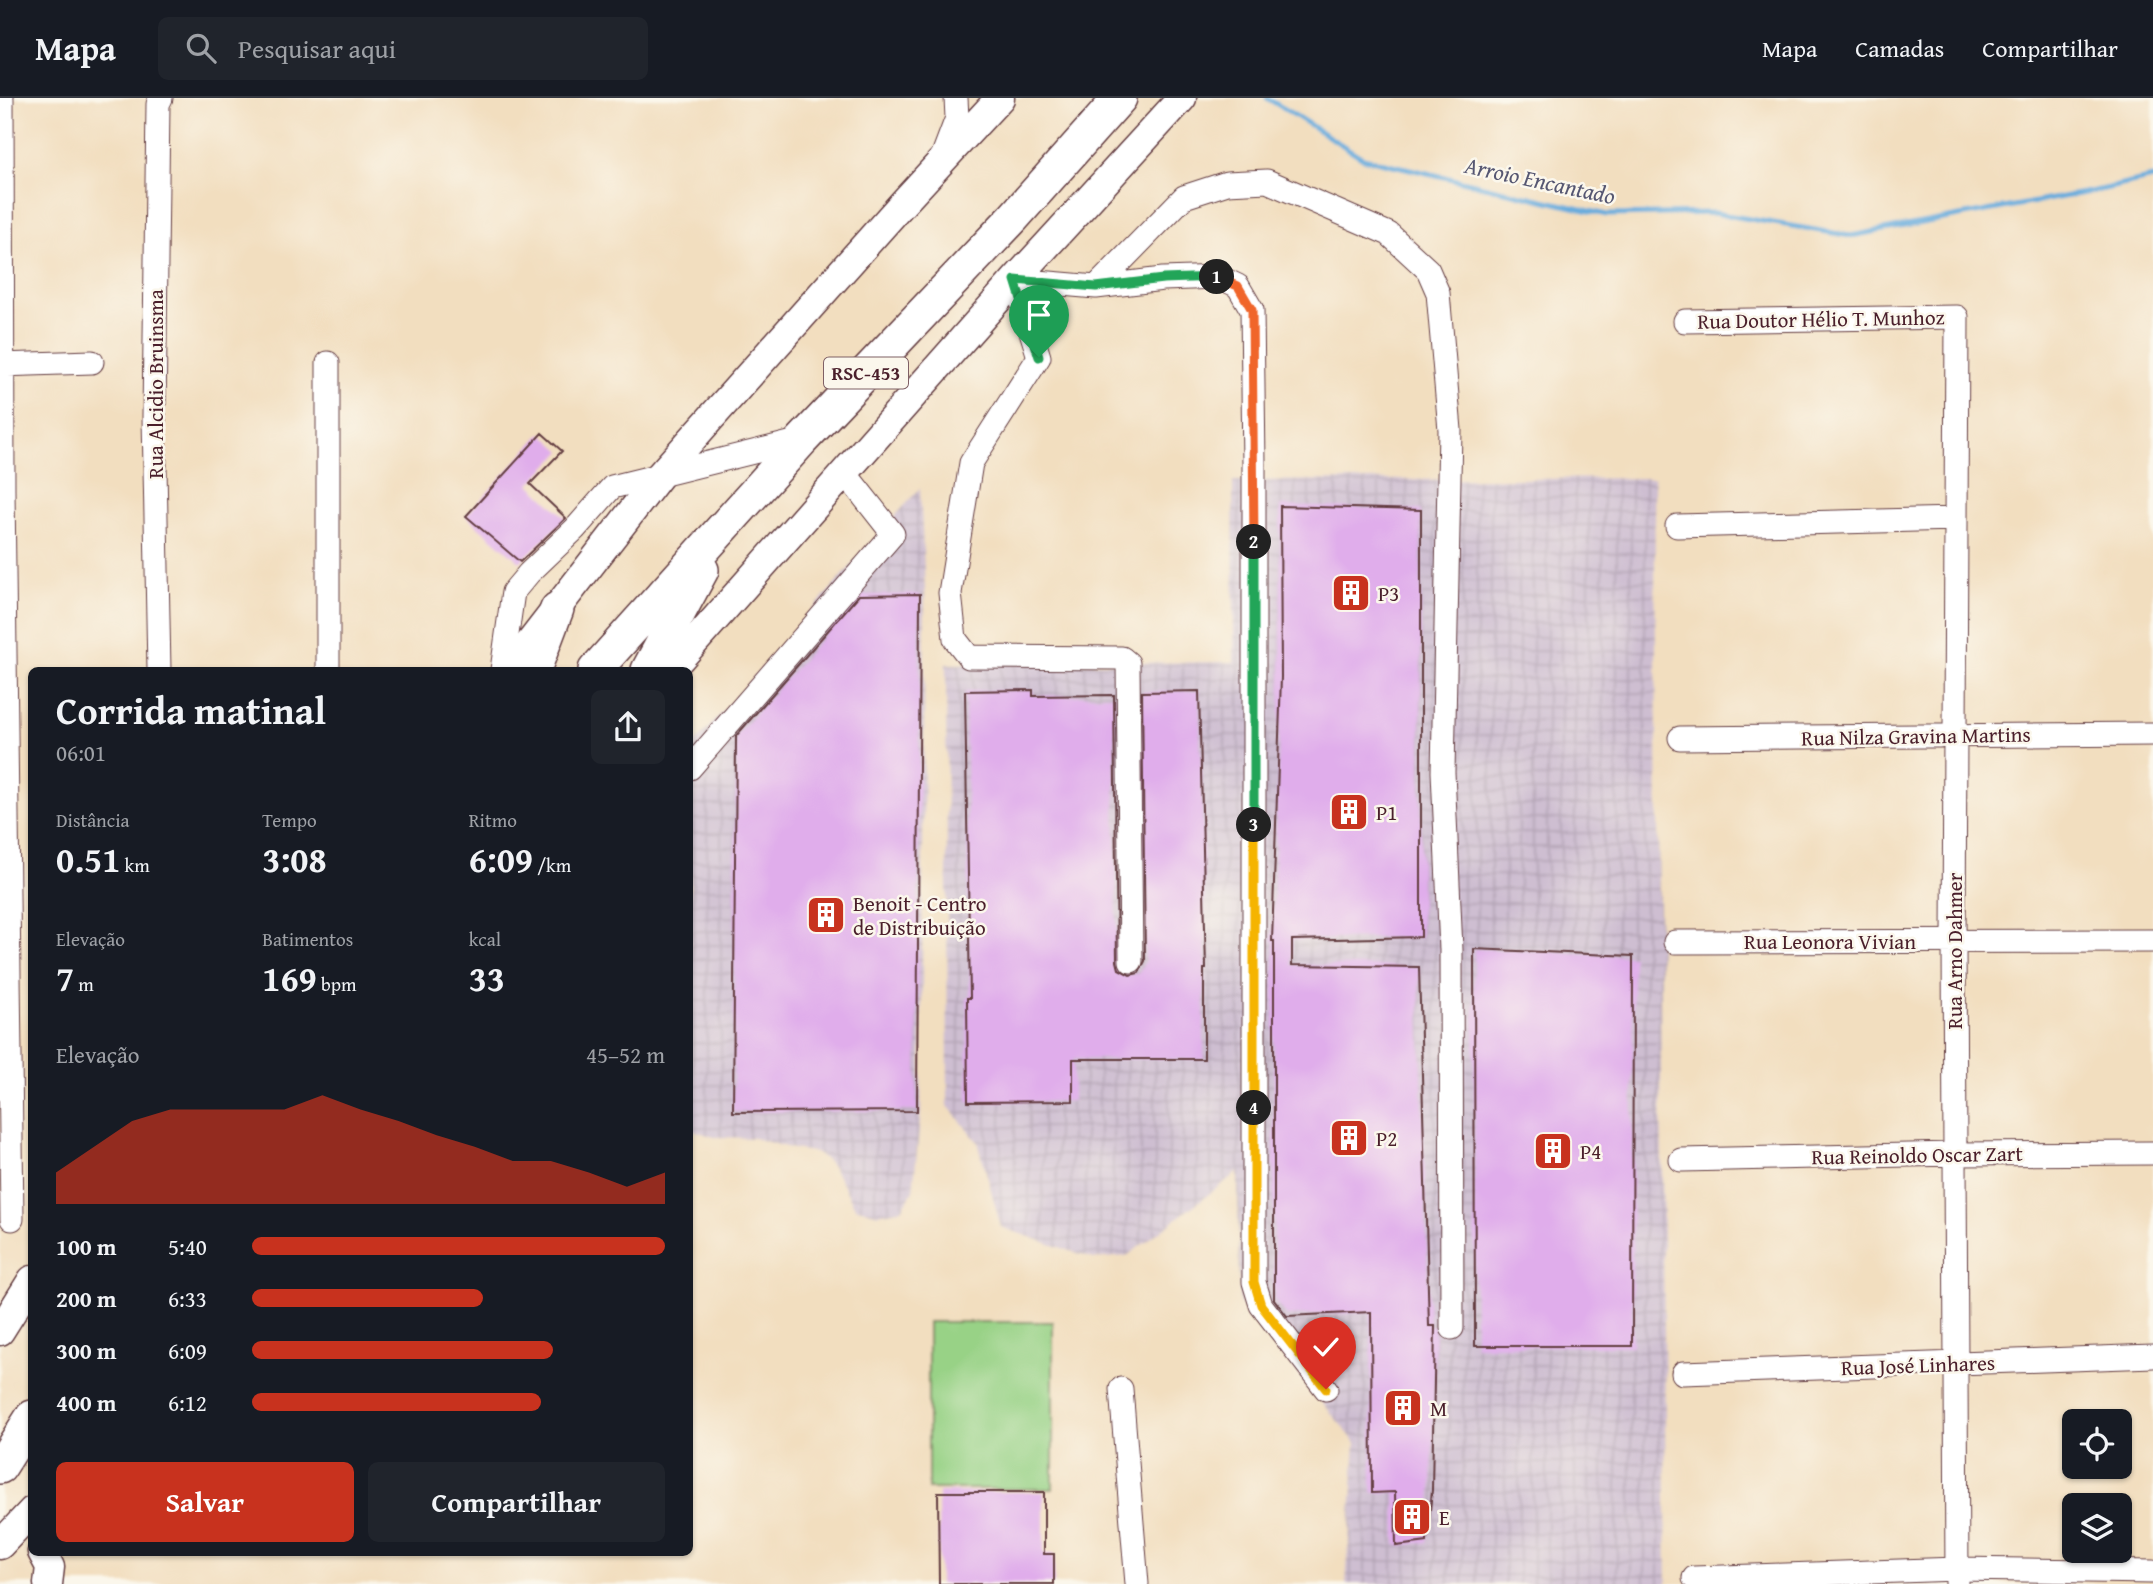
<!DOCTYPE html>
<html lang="pt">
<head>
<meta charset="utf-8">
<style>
  :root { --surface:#171b24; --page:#20242c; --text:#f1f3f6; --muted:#9ea1a6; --line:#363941; --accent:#c8321e }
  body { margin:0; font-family:"Gentium Book Plus",serif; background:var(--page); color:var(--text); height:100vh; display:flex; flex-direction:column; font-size:26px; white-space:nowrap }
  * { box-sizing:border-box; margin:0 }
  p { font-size:23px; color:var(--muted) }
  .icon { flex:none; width:38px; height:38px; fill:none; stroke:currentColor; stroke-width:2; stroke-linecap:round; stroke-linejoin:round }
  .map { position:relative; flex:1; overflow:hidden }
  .panel { position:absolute; left:28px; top:569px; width:665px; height:889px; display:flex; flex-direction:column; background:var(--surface); border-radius:10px; box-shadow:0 2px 5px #0004 }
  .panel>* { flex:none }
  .tools { position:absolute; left:2062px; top:1311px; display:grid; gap:14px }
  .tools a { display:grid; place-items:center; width:70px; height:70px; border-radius:10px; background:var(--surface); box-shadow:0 2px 5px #0004; font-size:35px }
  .pin { position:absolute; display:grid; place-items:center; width:60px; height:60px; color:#fff; margin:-72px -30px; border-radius:50% 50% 50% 0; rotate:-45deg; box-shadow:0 0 7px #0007 }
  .pin .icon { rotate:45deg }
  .km { position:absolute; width:35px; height:35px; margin:-18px; border-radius:50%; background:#222; color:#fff; font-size:19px; line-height:35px; text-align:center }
  .round { display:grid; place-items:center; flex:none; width:74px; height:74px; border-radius:10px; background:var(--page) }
  .headline { display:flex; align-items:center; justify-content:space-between; height:119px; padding:0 28px }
  h1 { font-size:38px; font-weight:700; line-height:52px }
  .figures { display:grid; grid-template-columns:repeat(3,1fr); gap:10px; height:119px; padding:7px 28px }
  .figures div { display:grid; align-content:center }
  .figures b { font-size:35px; font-weight:700 }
  .figures small { font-size:19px; font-weight:400 }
  .figures p { font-size:19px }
  .chart { height:196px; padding:14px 28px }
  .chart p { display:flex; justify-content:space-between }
  .chart svg { width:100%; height:126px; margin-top:7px; fill:var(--accent); opacity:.7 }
  .button { display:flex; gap:14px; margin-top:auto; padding:14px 28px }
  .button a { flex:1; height:80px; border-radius:10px; background:var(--accent); color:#fff; font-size:28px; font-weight:700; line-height:80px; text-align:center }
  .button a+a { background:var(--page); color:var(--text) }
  ul { padding:0 28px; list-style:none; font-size:23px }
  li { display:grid; grid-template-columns:112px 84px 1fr; align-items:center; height:52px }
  li i { height:18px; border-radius:9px; background:var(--accent) }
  header { display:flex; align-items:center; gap:42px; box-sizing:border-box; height:98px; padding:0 35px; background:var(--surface); border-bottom:2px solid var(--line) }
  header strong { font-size:33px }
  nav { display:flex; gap:38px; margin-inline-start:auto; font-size:24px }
  .search { width:490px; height:63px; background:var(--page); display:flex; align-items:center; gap:18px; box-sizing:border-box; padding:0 24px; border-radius:10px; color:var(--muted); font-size:26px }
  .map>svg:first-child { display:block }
  .industrial { fill:url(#industrial-grid) }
  .garden { fill:#98d286; stroke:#717858; stroke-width:2 }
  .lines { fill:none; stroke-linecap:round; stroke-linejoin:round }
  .stream { stroke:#67acdd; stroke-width:5 }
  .building { fill:#e0adeb }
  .minor-casing { stroke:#633c41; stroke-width:25 }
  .major-casing { stroke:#633c41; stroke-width:31 }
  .highway-casing { stroke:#633c41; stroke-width:36 }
  .minor { stroke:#fff; stroke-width:23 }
  .major { stroke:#fff; stroke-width:28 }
  .highway { stroke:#fff; stroke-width:33 }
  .split-1-casing { stroke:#fff; stroke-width:14 }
  .split-2-casing { stroke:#fff; stroke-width:14 }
  .split-3-casing { stroke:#fff; stroke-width:14 }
  .split-4-casing { stroke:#fff; stroke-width:14 }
  .split-5-casing { stroke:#fff; stroke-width:14 }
  .split-1 { stroke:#22a559; stroke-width:9 }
  .split-2 { stroke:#f0652b; stroke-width:9 }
  .split-3 { stroke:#22a559; stroke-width:9 }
  .split-4 { stroke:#f5b400; stroke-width:9 }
  .split-5 { stroke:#f5b400; stroke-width:9 }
  .labels { text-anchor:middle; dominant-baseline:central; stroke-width:5; stroke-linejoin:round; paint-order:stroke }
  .shield { fill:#fbf7ec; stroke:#7f6065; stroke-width:2 }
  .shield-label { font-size:19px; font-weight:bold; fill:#4a1f2b }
  .street-label { font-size:21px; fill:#4a1f2b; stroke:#fbf7ec }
  .poi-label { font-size:21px; fill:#4a1f2b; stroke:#fbf7ec; text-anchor:start }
  .water-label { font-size:23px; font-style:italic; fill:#565772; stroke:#fbf7ec }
</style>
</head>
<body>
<header>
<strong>Mapa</strong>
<div class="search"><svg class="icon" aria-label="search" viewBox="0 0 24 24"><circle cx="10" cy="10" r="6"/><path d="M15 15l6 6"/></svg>Pesquisar aqui</div>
<nav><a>Mapa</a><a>Camadas</a><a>Compartilhar</a></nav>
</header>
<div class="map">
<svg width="2153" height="1486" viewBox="0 0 2153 1486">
  <defs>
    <pattern id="industrial-grid" width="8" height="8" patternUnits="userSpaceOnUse" patternTransform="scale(1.75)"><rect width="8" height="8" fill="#cebed1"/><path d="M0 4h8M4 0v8" fill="none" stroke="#b2a3b4"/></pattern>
  </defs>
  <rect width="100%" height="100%" fill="#fbf7ec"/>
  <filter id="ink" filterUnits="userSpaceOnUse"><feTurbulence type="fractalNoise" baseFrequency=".0143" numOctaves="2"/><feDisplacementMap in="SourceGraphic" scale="14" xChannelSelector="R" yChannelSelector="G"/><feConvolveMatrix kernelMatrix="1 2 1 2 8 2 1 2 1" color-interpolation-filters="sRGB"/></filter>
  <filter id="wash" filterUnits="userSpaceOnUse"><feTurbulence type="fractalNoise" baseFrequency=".00686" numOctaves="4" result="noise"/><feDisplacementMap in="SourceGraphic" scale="28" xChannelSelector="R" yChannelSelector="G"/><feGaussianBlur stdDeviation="1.57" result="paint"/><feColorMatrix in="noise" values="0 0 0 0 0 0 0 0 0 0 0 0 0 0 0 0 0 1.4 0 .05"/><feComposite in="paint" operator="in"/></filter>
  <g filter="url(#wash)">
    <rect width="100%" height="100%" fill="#f2debf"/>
    <path class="industrial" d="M1654,380L1667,1486H1346L1356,1345L1239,1204L1238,1074L1127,1158L1094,1161L1001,1129L978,1044L948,1008L946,566L1234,564L1233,383Z
      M920,390L925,492L921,1013L913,1093L902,1111L878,1116L855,1109L834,1071L827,1062L813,1054L793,1051L754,1040L714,1039L690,1031V651Z"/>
    <path class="garden" d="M928,1224H1053V1391H928Z"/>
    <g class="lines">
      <path class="stream" d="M1267,0L1363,60L1607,117L1714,115L1851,138L2095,93L2153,80"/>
    </g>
    <g id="blocks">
      <path class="building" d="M542,335L562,353L530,386L566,420L520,464L466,418Z
        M1280,408L1421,412V839L1292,842V867L1419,869L1429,1228H1435L1432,1392L1427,1444L1396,1448L1395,1394L1372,1395L1371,1214L1287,1218L1274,1201V843H1272L1281,579Z
        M920,496L917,1013L733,1014L736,638L859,497Z
        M1033,592V598L1114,597L1117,863L1119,871L1130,877L1139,875L1145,863L1142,594L1199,593L1206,871H1204V961H1073V1003L968,1004L967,900H970L965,593Z
        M1474,851L1633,858L1632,1248H1475Z
        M938,1394H1044V1456H1054V1486H939Z"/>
    </g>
  </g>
  <g filter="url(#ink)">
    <use href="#blocks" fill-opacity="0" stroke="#633c41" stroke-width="2"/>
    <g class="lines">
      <g class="minor-casing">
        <path id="minor" d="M2,0L3,392L12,1121
          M943,57L957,20L956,0
          M1096,189L1184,99L1227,85L1267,83L1389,136L1428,172L1438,195L1450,332L1443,674L1451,852L1452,1230
          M1685,223L1957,219L1954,843L1957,1486
          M328,265V572
          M0,267L92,264
          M1677,428L1956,421
          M159,572L154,319L158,6L161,0
          M502,572L513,494L529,475L575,431L612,389L802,342
          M1680,640L2153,636
          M690,670L893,436L845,375
          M1675,844L2153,843
          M1131,863L1128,565L1122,560L969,559L955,541L950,495L971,365L1039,259L1015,182L1096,189L1163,181L1219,179L1238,188L1252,212L1254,366V1184L1261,1207L1326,1291
          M1681,1062L1955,1056L2153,1055
          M1683,1275L2153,1258
          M1121,1291L1137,1486
          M1694,1480L1957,1471L2153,1474"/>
      </g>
      <g class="major-casing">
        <path id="major" d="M509,572L660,377L903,105L1000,0
          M670,572L1015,182L1182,0
          M0,1233L32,1182
          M0,1447L32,1413
          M42,1454L50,1469L48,1486"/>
      </g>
      <g class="highway-casing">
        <path id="highway" d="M534,572L557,511
          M595,572L802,342L1013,120L1120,0
          M648,572L702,472
          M0,1369L32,1319"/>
      </g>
      <use href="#minor" class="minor"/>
      <use href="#major" class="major"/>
      <use href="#highway" class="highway"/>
    </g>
  </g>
  <g class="lines" filter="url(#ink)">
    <g class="split-1-casing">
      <path id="split-1" d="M1039,259L1015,182L1096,189L1163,181L1217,179"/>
    </g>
    <g class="split-2-casing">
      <path id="split-2" d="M1217,179L1238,188L1252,212L1254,444"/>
    </g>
    <g class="split-3-casing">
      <path id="split-3" d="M1254,444V727"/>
    </g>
    <g class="split-4-casing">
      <path id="split-4" d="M1254,727V1010"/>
    </g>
    <g class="split-5-casing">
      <path id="split-5" d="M1254,1010V1184L1261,1207L1326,1291"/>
    </g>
    <use href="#split-1" class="split-1"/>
    <use href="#split-2" class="split-2"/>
    <use href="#split-3" class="split-3"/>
    <use href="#split-4" class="split-4"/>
    <use href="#split-5" class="split-5"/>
  </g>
  <defs>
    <g id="building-square" transform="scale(2.0125)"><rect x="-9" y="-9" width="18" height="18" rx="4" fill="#c8321e" stroke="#fbf7ec"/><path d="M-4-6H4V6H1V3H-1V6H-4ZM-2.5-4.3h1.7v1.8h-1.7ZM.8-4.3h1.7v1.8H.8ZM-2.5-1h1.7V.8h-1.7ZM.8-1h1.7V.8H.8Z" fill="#fff"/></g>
  </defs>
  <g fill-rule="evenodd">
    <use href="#building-square" x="1351" y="495"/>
    <use href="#building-square" x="1349" y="714"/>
    <use href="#building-square" x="826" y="817"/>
    <use href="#building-square" x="1349" y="1040"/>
    <use href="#building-square" x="1553" y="1053"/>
    <use href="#building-square" x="1403" y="1310"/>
    <use href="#building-square" x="1412" y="1419"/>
  </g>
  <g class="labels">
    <rect class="shield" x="824" y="259.5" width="84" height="31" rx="5"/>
    <g class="shield-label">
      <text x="866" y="275">RSC-453</text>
    </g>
    <g class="street-label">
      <text transform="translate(1821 221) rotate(-1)">Rua Doutor Hélio T. Munhoz</text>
      <text transform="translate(155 286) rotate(-90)">Rua Alcidio Bruinsma</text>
      <text transform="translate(1916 638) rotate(-1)">Rua Nilza Gravina Martins</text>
      <text x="1830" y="843">Rua Leonora Vivian</text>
      <text transform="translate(1954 853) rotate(-90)">Rua Arno Dahmer</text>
      <text transform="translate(1917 1057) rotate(-1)">Rua Reinoldo Oscar Zart</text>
      <text transform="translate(1918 1267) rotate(-2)">Rua José Linhares</text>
    </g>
    <g class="poi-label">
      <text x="1378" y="495">P3</text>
      <text x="1376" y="714">P1</text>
      <text x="853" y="805">Benoit - Centro<tspan x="853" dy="24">de Distribuição</tspan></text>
      <text x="1376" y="1040">P2</text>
      <text x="1580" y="1053">P4</text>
      <text x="1430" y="1310">M</text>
      <text x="1439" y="1419">E</text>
    </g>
    <g class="water-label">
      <text transform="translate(1540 82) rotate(12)">Arroio Encantado</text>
    </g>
  </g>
</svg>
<div class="tools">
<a><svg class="icon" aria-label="locate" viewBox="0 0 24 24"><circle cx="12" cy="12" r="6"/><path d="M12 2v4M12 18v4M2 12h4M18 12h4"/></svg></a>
<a><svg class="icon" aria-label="layers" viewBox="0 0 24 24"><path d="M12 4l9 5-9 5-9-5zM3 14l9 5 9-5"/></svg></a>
</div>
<div class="pin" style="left:1039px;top:259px;background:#1e9e55"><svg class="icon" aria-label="arrive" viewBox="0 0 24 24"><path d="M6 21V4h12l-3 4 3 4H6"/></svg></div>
<div class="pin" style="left:1326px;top:1291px;background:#d93025"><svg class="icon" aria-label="check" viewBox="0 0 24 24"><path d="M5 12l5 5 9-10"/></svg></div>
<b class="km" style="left:1217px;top:179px">1</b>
<b class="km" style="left:1254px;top:444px">2</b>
<b class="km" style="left:1254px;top:727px">3</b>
<b class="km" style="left:1254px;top:1010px">4</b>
<section class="panel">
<div class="headline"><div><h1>Corrida matinal</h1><p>06:01</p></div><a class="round"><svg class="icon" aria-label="share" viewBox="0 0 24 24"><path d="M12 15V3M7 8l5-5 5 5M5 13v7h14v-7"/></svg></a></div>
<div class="figures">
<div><p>Distância</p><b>0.51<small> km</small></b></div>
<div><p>Tempo</p><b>3:08</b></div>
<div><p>Ritmo</p><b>6:09<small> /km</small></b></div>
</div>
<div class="figures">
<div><p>Elevação</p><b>7<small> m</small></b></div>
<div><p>Batimentos</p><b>169<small> bpm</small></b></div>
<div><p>kcal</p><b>33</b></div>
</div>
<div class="chart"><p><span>Elevação</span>45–52 m</p>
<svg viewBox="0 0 160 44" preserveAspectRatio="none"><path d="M0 44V33L10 24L20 15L30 11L40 11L50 11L60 11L70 6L80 11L90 15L100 20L110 24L120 29L130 29L140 33L150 38L160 33V44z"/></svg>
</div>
<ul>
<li><b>100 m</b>5:40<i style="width:100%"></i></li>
<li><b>200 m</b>6:33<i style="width:56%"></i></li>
<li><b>300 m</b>6:09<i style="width:73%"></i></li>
<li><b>400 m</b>6:12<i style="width:70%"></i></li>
</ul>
<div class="button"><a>Salvar</a><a>Compartilhar</a></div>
</section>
</div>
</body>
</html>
